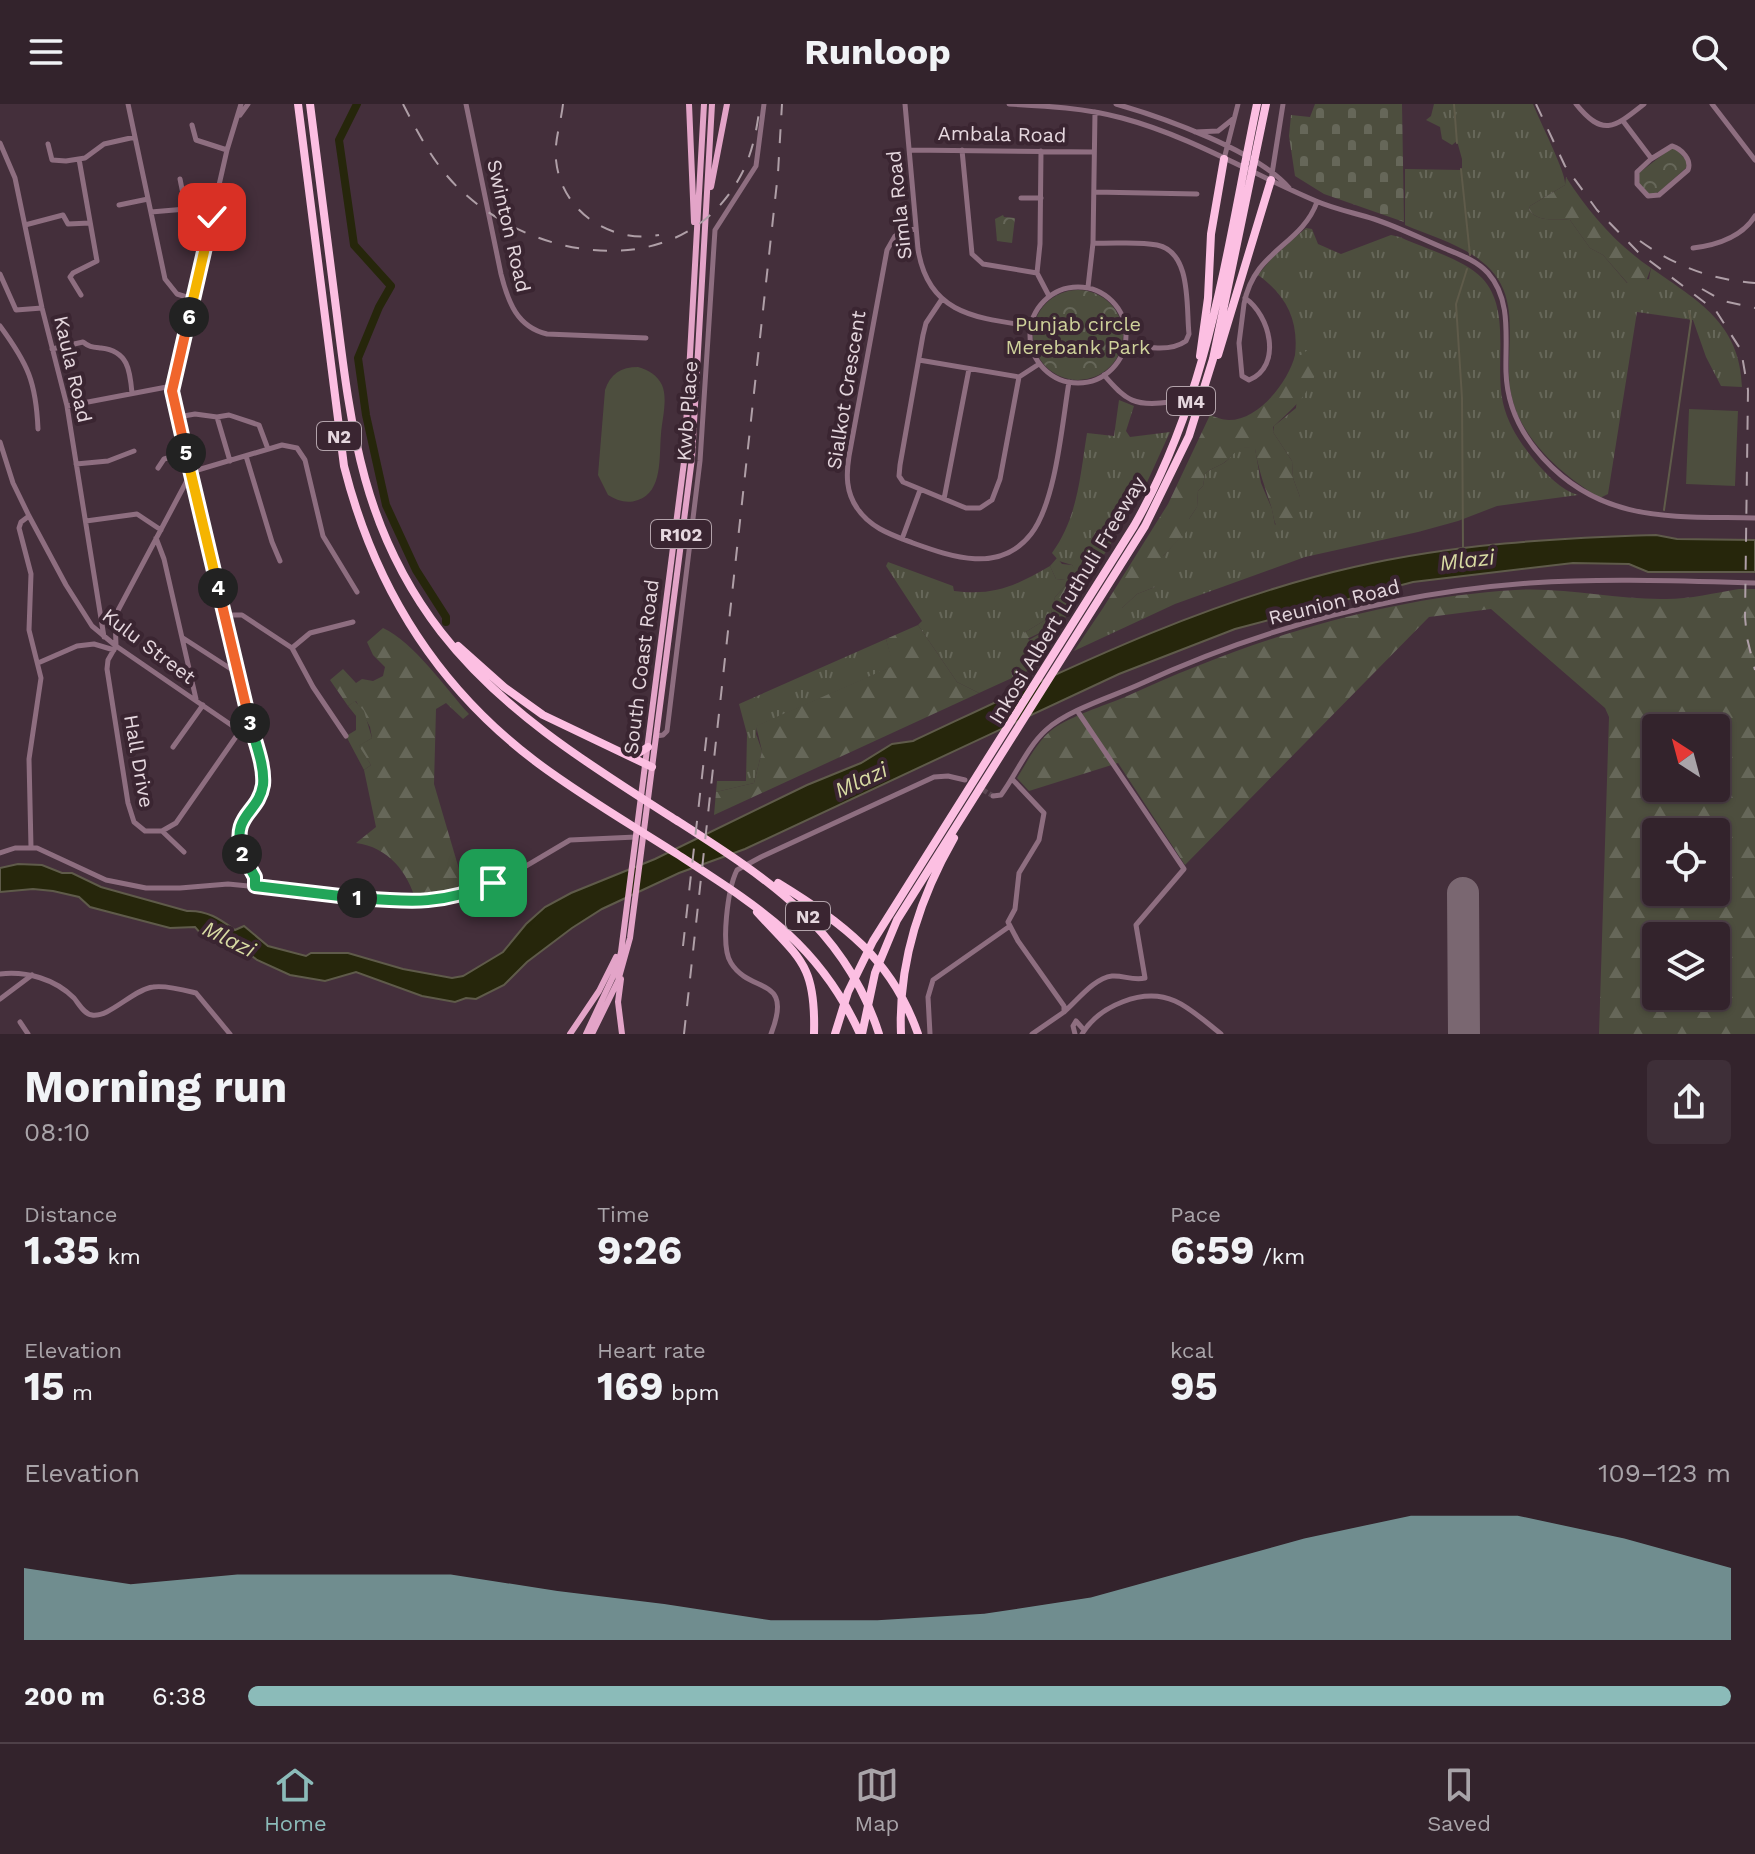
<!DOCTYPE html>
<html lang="en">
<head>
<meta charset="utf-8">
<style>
  :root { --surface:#33232c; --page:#3e2f38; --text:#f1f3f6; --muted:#a9a4a9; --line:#4e4048; --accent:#8bbbb9 }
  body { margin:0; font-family:"Work Sans",sans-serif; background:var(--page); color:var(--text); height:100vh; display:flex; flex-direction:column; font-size:30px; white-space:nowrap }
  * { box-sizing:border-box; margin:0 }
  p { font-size:26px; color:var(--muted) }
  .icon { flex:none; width:44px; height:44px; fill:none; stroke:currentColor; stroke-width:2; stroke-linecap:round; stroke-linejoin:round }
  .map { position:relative; height:930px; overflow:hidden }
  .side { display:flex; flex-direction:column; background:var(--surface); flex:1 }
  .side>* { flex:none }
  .needle { width:52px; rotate:324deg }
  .buttons { position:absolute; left:1642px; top:610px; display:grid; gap:16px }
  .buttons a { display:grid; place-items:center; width:88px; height:88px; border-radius:8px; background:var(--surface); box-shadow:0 2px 6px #0004,0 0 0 2px var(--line); font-size:40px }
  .pin { position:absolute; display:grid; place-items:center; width:68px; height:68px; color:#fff; margin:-34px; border-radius:16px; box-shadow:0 4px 12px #0006 }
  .km { position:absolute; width:40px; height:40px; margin:-20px; border-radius:50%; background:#222; color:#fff; font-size:22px; line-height:40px; text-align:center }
  .round { display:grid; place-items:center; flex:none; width:84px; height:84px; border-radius:8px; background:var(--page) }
  .headline { display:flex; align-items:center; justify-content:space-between; height:136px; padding:0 24px }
  h1 { font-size:44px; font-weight:700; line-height:60px }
  .stats { display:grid; grid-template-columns:repeat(3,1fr); gap:12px; height:136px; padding:8px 24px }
  .stats div { display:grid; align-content:center }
  .stats b { font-size:40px; font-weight:700 }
  .stats small { font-size:22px; font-weight:400 }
  .stats p { font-size:22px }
  .chart { height:224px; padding:16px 24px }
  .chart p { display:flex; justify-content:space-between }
  .chart svg { width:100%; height:144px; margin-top:8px; fill:var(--accent); opacity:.7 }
  ul { padding:0 24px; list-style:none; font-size:26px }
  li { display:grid; grid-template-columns:128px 96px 1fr; align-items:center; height:60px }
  li i { height:20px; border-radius:10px; background:var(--accent) }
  header { display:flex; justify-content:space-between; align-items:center; height:104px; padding:0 24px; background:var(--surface); font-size:36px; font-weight:700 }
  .dock { display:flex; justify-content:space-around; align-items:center; height:112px; border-top:2px solid var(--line); background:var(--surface); font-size:22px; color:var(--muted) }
  .dock a { display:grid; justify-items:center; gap:4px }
  .dock .current { color:var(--accent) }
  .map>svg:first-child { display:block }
  .grass { fill:url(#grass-tufts) }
  .forest { fill:url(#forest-firs); fill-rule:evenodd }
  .cemetery { fill:url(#cemetery-stones) }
  .park { fill:url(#park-crowns) }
  .garden { fill:#4d4e3e }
  .water { fill:#26260b; stroke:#5f5b4a; stroke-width:2 }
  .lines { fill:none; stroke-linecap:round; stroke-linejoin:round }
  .stream { stroke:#5f5b4a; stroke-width:2 }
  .river { stroke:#26260b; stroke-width:8 }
  .runway { stroke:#7a6771; stroke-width:32 }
  .minor-tunnel { stroke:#5c4853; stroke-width:5; stroke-dasharray:5 2.5; stroke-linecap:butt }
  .minor { stroke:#8e6e80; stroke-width:5 }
  .major { stroke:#e3a4c8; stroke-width:6 }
  .highway { stroke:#fcbfe2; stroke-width:8 }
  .rail { stroke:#af9fa7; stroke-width:2; stroke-dasharray:14 14; stroke-linecap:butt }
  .split-1-casing { stroke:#fff; stroke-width:16 }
  .split-2-casing { stroke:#fff; stroke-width:16 }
  .split-3-casing { stroke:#fff; stroke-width:16 }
  .split-4-casing { stroke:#fff; stroke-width:16 }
  .split-5-casing { stroke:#fff; stroke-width:16 }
  .split-6-casing { stroke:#fff; stroke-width:16 }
  .split-7-casing { stroke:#fff; stroke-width:16 }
  .split-1 { stroke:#22a559; stroke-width:10 }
  .split-2 { stroke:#22a559; stroke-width:10 }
  .split-3 { stroke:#22a559; stroke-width:10 }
  .split-4 { stroke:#f0652b; stroke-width:10 }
  .split-5 { stroke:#f5b400; stroke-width:10 }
  .split-6 { stroke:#f0652b; stroke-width:10 }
  .split-7 { stroke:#f5b400; stroke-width:10 }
  .labels { text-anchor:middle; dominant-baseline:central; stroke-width:8; stroke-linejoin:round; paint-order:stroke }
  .shield { fill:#3a2531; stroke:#b2a2aa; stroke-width:2 }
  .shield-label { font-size:18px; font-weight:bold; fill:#e5d7de }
  .street-label { font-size:20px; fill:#e5d7de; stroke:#3a2531 }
  .park-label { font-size:20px; fill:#cfd29b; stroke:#3a2531 }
  .water-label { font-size:22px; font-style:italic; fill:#d8dba3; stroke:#3a2531 }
</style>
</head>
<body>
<header><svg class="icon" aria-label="menu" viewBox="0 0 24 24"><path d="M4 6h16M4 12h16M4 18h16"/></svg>Runloop<svg class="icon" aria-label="search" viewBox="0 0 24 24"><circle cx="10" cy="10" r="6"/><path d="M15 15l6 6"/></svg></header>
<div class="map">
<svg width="1755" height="930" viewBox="0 0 1755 930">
  <defs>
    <pattern id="grass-tufts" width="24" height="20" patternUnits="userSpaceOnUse" patternTransform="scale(2)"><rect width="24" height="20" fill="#4d4e3e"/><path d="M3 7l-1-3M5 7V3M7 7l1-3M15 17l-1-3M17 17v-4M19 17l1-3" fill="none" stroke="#666759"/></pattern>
    <pattern id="forest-firs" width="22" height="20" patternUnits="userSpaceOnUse" patternTransform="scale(2)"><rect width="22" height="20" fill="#4d4e3e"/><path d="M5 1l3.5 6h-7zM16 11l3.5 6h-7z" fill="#666759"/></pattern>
    <pattern id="cemetery-stones" width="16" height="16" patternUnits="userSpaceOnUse" patternTransform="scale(2)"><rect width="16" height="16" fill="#4d4e3e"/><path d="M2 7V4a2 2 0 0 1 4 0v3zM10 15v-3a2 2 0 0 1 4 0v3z" fill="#666759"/></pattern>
    <pattern id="park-crowns" width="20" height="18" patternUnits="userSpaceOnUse" patternTransform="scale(2)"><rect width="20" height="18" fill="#4d4e3e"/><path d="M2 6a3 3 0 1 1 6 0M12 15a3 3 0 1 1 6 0" fill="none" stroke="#666759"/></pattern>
  </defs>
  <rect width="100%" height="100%" fill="#442f3b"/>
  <path class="grass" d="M1434,0H1533C1539,16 1567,70 1565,81L1530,102L1529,106C1540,120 1555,113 1570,116L1590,144L1603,151L1627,179L1649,175L1651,164C1698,197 1740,219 1742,283L1721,282L1706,253L1693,216L1637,208L1608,390L1600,394C1560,370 1517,332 1510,284C1505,244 1521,199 1491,166C1470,143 1433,133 1405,121V65L1462,66V55L1457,37L1452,41L1442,35L1440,23L1426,16L1431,12Z
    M1306,124L1312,125L1318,140L1341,150L1391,131L1400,133C1425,145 1462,154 1482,174C1512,206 1494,259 1503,299C1508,321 1521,340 1535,357C1546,370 1561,386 1578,391L1497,402L1458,417L1418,428L1305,453L1175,500L1074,547L1103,504H1122L1137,490L1155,483L1162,453L1189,424V415L1197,403L1198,387L1203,382L1205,370C1210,365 1216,363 1222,360C1237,351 1232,340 1255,344L1261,379L1272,405L1275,421L1300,393L1293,374L1292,357L1273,328L1274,322L1296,304L1301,251H1295C1299,216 1286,191 1258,171L1272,154Z
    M1119,296L1134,302L1126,327L1130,333L1170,328L1143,387L1094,467L1076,468L1072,461L1059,457L1052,449C1078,413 1080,372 1087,329L1114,332Z
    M888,458L953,482L954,487C995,492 1015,482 1050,462L1056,475L1066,476V481L1055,493L1050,513L1024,529L1029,536L1052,523L1059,524L1034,564L979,589L957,578L918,521L922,517L886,462Z
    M886,535L894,562L757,622L756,630L762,647L754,679L716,688L717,677H746L747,630L739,600Z"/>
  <path class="forest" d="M1566,73C1589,109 1616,140 1651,164L1645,180L1640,184L1631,183L1603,151L1590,144L1570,116C1555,113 1540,120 1529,106L1530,102L1565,81Z
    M1310,244L1320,248C1317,283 1298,300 1273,323V328L1292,357L1293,374L1300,393L1298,407L1289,424L1280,427C1273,419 1274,412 1271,402C1264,380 1259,368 1255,345C1235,340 1236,352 1222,360C1216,363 1210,365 1205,370L1203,382L1198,387L1197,403L1189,415L1190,424L1163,452L1169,457L1167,474L1155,483L1137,490L1122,504H1103L1168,400L1210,311C1216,313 1222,316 1229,316C1259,316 1289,277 1295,251H1301Z
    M1057,454L1062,460L1072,461L1077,468L1094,467L1059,524L1052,523L1023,537L1021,535L1024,529L1050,513L1055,493L1066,481V476L1056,475L1050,462Z
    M1739,485H1755V930H1599L1609,613L1605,604L1491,505L1429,513L1185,761L1118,659L1029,687L1017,674C1028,657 1037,637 1053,625C1071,612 1103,602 1125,593C1247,537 1380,494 1515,486C1564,483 1612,495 1661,495C1686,496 1714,489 1739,485ZM1656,624H1716V684H1656ZM1656,728H1716V788H1656ZM1656,832H1716V892H1656Z
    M918,521L957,578L979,589L714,711L716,688L754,679L762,647L756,622L893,562L886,535Z
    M383,524C414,538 445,584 469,610L463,615L446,599L436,605L434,680L466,789L416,798C408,768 388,743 356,739L376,723L364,666L371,661L358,642L372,634L370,623L356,597L348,602L330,576L343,565L356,579L362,575L373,577L383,572L385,563L373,551L367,538Z"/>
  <path class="cemetery" d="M1315,0H1402L1404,118L1324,90L1295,72L1289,32L1291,11L1310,13Z"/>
  <path class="park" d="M1670,45H1676L1686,56L1687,63L1659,88L1650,91L1638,79L1639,69Z
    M1003,111L1004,113L1015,114L1012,139L997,137L995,115Z
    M1033 231a45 45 0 1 1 90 0a45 45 0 1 1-90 0Z"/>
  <path class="garden" d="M638,263C649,266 657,271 662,281C668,295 662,316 661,330C659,352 663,388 638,396C627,400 618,397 608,391L598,371L605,286C610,270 621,263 638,263Z
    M1689,305L1738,307L1735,382L1686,380Z
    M355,597L364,607L372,634L359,642L371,661L364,666L346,632L356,626V612L348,602Z"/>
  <path class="water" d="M1656,431L1677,435L1755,436V468H1648L1629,460L1573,459L1413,478L1235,525L1119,570L745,745L679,769L602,805L572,824L527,858L504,881L476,895L466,894L455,898L422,892L356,868L325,877L290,871L257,856L241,843L230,844L210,829L202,831L195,823L170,824L90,803L79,793L53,787L33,785L0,788V764L18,760L42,761L62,769H72L101,783L187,807C207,806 220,815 235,826L244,822L268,842L306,852L311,849H348L403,865L452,874L463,872L503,848L526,820L545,803L571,789L655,755L807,681L861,659L892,640L913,637C1056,570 1200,498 1354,463C1454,440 1555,434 1656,431Z"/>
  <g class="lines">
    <path class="stream" d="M1454,0L1457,39
      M1461,65L1470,151
      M1664,406L1691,217L1689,207
      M1463,445L1462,294L1456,200L1467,165"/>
    <path class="river" d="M357,0L339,36L354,141L391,182L379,203L358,254L366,311L386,401L416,466L446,513V518"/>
    <path class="runway" d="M1463,789L1464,930"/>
    <path class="minor-tunnel" d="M970,678L993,692"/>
    <path class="minor" d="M128,0L165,175L177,190L193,195
      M241,0L227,46L172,287L263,672C265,695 240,707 239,729C237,750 256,763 255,782
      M466,0L501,170C508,198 517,223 547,230L646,234
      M905,0L918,145C928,210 976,214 1030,222
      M1009,0C1047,2 1085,4 1122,14C1190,32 1252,70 1316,97C1334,105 1355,109 1374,115C1398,123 1422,135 1446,145C1461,151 1477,157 1488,169C1512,196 1505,235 1506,268C1507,302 1520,329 1543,354C1603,420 1674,412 1755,414
      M1116,0C1165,14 1257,47 1289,84
      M1576,0C1603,34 1615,23 1644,0
      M1712,0L1755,56
      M240,11L248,0
      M1623,17L1651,54
      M192,21L196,36L227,46
      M1195,28L1218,27L1233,15
      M0,39L15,74L42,204L67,302L104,533
      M48,40L52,56L66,57L85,54L104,40L135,33
      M1672,42C1682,45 1692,56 1688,66L1659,91L1648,92L1637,80V68L1651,55Z
      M909,46L1094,48
      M962,46L972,150L983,160L1037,169
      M1041,47L1040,140L1037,169L1049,192
      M79,55L97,157L73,169L70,173L81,191
      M1224,55L1238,0
      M180,75L186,105
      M1271,76L1283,0
      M1094,88L1197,90
      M1021,94H1041
      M119,101L148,95
      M151,108L186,105L212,113
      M25,121L63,111L68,120L90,119
      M916,124L895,132L887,146L849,352C846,371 846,388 857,404C870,424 892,431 913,439C952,453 1000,470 1031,430C1056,398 1062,320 1069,278
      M1093,139C1114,140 1137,137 1157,141C1192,148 1186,203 1189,230L1186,237C1169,249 1144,243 1125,239
      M1693,144C1717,141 1742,133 1755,112
      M0,170L16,206L42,204
      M1030 231a48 48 0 1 1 96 0a48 48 0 1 1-96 0Z
      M1088,183L1093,139L1095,8
      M1245,194C1270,211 1283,262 1249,276L1242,272L1239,239L1244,200C1254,146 1301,142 1317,98
      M942,195L926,219L923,231L900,361L899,372L903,378L966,404H980L992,396L1000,375L1019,273L1039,260
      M0,222C28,260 36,278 38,325
      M52,245L83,238C89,243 93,243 101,244C128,247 130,266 132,289
      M919,256L1019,273
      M1104,271C1126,297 1135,303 1170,298
      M67,302L172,282
      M178,313L195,310L217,313L230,357
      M217,313L229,311L259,321L268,345
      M0,338L13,379L29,412L66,481L92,522L116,542L240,627L252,625
      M246,352L272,438L280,457
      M76,360L108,357L134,347
      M158,364L164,355L186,349
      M191,368L282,341L297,344L305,356L323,432L357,488
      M191,369L115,512L116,542L108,556L107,565L128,699L134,718L145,727H162L176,719L240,627
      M944,395L969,265
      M29,412L21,418L19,424L31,470L29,526L41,574L29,655L31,743
      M86,417L137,410L161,426
      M156,434L164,455L196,595
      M902,435L920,386
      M225,511H242L292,544
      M183,534L231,565L238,566
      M38,559L77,542L94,540L114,546
      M346,632L313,583L292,544L310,529L353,518
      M656,632L663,631L667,627L700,357L715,126L756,62L764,0
      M173,643L203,601
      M1012,675L1044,709L1039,736L1019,769L1015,805L1008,818L1018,837L1064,902V908L1032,930
      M993,692L1001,691C1016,671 1027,643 1046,626C1068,606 1111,593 1138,581C1261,524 1395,489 1530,479C1605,474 1680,477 1755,479
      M162,727L184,748
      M0,749L15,744H37L106,776L146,784H180L228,780L415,798L457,792L483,783L509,772L570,736L636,733
      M0,870C27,867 55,875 74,894C79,900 84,910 92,911C109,914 134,885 153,883C166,881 184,886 196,889L230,930
      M0,895L32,871
      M1064,908C1077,897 1094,874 1112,872C1123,871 1133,877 1145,874L1136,821L1184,765L1078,608
      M20,918L28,930
      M771,930C794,871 751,891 731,859C720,842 728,784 737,766L761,753L934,673L948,672L965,676
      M930,930L928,893L933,876L1010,822
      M1075,930L1073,922L1076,917L1084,926
      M1082,930C1099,902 1143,883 1175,897C1191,904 1207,919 1221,930"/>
    <path class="major" d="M689,0L694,118
      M711,83L727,0
      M621,875L618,898L622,930
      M570,930L599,887L616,853
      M586,930L617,864L621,848L684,358L704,0
      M592,930L618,877L630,834L692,354L712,0"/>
    <path class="highway" d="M298,0L344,362C374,481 436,582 535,657C580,691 630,720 677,750C757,802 819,839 860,930
      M310,0C319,68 327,136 336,204C351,326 363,427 441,528C503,608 591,662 676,716C765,773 845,823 879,930
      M1218,251L1271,76
      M1200,252L1208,194L1211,130L1224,55
      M458,542L504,583L543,611L652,663
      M628,651L637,650L648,643
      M778,779C843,819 892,855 918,930
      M757,808C801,856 816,861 814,930
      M835,930L848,888L873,837L1134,422C1210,289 1226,148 1257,0
      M862,930L875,869L897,816L1145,422L1189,332L1213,255L1266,0
      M901,930C898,859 919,795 954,734"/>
    <path class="rail" d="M403,0C420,33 437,66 465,90C544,161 685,177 741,71C753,48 757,25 760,0
      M563,0C561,19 554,37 556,56C561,107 610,140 659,131
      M1536,0L1565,62L1597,106L1638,148L1716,207L1741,246L1748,286L1745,513L1747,534L1755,566
      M1640,137C1675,162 1712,176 1755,179
      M1702,185L1723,197L1755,204
      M683,842L707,628
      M684,930L778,69L782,0"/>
  </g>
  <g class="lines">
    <g class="split-1-casing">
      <path id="split-1" d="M357,794C411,798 442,801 493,779"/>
    </g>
    <g class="split-2-casing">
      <path id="split-2" d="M242,750L255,773V782L357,794"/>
    </g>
    <g class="split-3-casing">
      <path id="split-3" d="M242,750C231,709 258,711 263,681C265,662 255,638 250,619"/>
    </g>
    <g class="split-4-casing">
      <path id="split-4" d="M218,484L250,619"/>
    </g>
    <g class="split-5-casing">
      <path id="split-5" d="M186,349L218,484"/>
    </g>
    <g class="split-6-casing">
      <path id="split-6" d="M186,349L172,287L189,213"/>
    </g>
    <g class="split-7-casing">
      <path id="split-7" d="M189,213L212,113"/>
    </g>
    <use href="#split-1" class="split-1"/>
    <use href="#split-2" class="split-2"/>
    <use href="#split-3" class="split-3"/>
    <use href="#split-4" class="split-4"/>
    <use href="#split-5" class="split-5"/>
    <use href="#split-6" class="split-6"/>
    <use href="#split-7" class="split-7"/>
  </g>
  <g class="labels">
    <g class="shield">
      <rect x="1167" y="283" width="48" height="28" rx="6"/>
      <rect x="317" y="318" width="44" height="28" rx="6"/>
      <rect x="651" y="416" width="60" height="28" rx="6"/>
      <rect x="786" y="798" width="44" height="28" rx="6"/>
    </g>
    <g class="shield-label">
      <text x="1191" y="297">M4</text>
      <text x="339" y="332">N2</text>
      <text x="681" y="430">R102</text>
      <text x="808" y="812">N2</text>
    </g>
    <g class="street-label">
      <text transform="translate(1002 30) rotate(1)">Ambala Road</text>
      <text transform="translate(899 101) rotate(-96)">Simla Road</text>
      <text transform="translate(509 122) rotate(77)">Swinton Road</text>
      <text transform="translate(73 265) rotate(77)">Kaula Road</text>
      <text transform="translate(846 286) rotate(-81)">Sialkot Crescent</text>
      <text transform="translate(687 307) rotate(-86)">Kwb Place</text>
      <text transform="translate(1067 496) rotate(-59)">Inkosi Albert Luthuli Freeway</text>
      <text transform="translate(1334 498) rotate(-14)">Reunion Road</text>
      <text transform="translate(149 542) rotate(37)">Kulu Street</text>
      <text transform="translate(641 563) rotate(-83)">South Coast Road</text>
      <text transform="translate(139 657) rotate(80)">Hall Drive</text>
    </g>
    <g class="park-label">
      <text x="1078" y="220">Punjab circle<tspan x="1078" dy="23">Merebank Park</tspan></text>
    </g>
    <g class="water-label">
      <text transform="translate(1467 456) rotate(-7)">Mlazi</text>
      <text transform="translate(861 676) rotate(-25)">Mlazi</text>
      <text transform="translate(229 835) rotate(26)">Mlazi</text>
    </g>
  </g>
</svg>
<div class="buttons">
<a><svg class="needle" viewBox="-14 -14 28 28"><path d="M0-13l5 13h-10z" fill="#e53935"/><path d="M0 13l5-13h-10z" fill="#a9a4a9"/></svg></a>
<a><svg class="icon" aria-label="locate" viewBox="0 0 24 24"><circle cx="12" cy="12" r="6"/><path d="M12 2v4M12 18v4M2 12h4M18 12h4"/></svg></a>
<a><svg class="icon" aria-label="layers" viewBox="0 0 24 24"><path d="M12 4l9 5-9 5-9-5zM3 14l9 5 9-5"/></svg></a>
</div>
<div class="pin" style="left:493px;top:779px;background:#1e9e55"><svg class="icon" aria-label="arrive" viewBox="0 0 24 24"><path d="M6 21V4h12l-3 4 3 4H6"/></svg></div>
<div class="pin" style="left:212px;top:113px;background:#d93025"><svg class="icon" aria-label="check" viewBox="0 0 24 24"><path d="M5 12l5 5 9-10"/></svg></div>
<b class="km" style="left:357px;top:794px">1</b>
<b class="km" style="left:242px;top:750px">2</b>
<b class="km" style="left:250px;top:619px">3</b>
<b class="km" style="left:218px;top:484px">4</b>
<b class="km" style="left:186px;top:349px">5</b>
<b class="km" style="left:189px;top:213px">6</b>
</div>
<section class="side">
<div class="headline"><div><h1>Morning run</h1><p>08:10</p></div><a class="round"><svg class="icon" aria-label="share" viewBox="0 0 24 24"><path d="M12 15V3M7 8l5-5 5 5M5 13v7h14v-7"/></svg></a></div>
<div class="stats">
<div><p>Distance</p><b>1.35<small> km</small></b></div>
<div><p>Time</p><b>9:26</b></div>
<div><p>Pace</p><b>6:59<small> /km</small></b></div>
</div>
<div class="stats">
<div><p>Elevation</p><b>15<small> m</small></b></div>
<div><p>Heart rate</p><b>169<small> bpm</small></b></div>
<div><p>kcal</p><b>95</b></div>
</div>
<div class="chart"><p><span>Elevation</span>109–123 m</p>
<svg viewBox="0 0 160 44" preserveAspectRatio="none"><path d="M0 44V22L10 27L20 24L30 24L40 24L50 29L60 33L70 38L80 38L90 36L100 31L110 22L120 13L130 6L140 6L150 13L160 22V44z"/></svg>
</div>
<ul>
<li><b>200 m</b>6:38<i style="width:100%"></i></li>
</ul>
</section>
<nav class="dock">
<a class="current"><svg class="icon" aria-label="home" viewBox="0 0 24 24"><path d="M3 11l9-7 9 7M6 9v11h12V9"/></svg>Home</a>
<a><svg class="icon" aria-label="map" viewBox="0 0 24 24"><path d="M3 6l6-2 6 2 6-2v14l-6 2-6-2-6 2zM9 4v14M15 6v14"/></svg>Map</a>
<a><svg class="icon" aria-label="saved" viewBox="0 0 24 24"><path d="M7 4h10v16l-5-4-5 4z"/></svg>Saved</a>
</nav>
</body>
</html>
